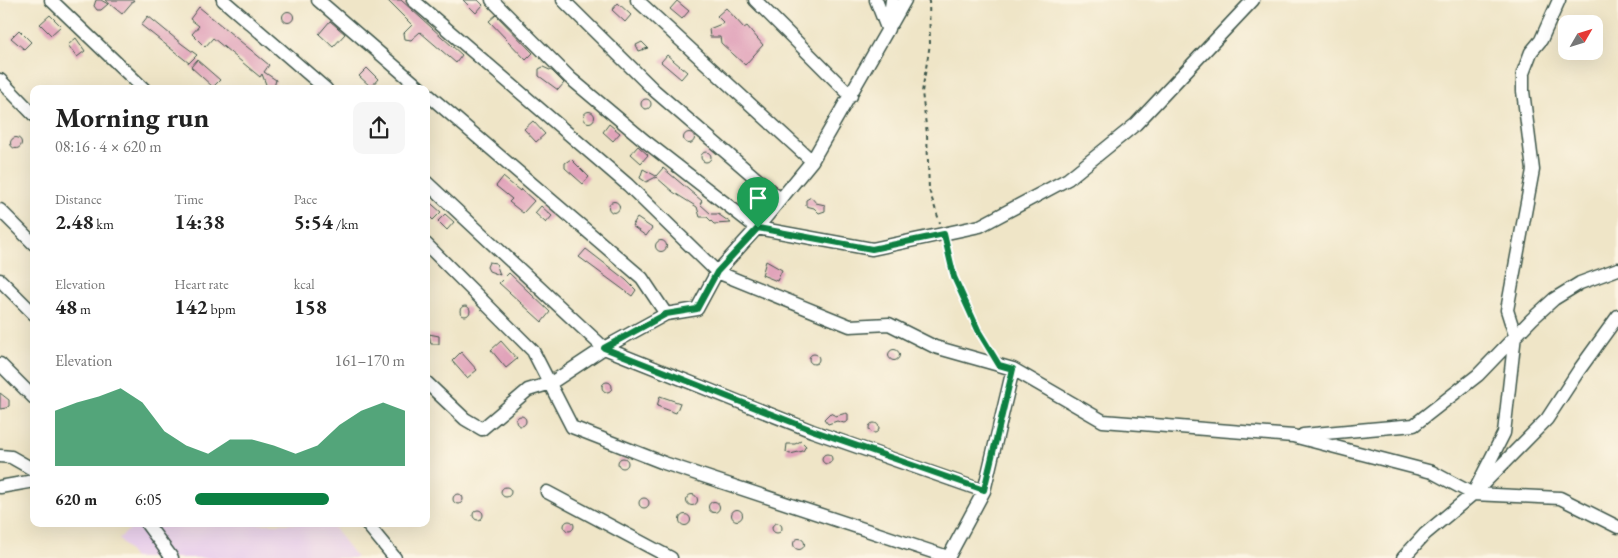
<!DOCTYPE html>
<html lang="en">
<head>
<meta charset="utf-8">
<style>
  :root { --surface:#fff; --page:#f6f6f6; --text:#222; --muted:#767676; --accent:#0b8043 }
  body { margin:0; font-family:"EB Garamond",serif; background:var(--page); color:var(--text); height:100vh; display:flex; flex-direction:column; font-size:19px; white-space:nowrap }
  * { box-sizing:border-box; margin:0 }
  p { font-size:16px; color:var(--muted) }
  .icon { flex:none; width:28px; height:28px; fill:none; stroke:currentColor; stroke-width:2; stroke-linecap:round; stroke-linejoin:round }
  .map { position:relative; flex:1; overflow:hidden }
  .drawer { position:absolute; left:30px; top:85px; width:400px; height:442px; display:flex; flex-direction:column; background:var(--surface); border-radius:10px; box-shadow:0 5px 20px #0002 }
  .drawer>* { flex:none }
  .needle { width:32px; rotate:51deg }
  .controls { position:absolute; left:1558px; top:15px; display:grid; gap:10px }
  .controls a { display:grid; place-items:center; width:45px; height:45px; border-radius:10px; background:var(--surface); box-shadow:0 5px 20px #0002; font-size:25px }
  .pin { position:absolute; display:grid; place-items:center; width:42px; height:42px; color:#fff; margin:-51px -21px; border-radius:50% 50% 50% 0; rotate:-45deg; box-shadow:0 0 5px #0007 }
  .pin .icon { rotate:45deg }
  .round { display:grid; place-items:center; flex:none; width:52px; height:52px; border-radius:10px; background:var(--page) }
  .head { display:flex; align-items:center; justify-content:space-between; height:85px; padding:0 25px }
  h1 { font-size:28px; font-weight:700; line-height:38px }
  .stats { display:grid; grid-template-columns:repeat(3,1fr); gap:8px; height:85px; padding:5px 25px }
  .stats div { display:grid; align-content:center }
  .stats b { font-size:21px; font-weight:700 }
  .stats small { font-size:14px; font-weight:400 }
  .stats p { font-size:14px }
  .chart { height:140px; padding:10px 25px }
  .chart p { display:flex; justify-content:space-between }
  .chart svg { width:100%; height:90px; margin-top:5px; fill:var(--accent); opacity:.7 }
  ul { padding:0 25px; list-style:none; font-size:16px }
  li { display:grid; grid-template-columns:80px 60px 1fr; align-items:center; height:38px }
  li i { height:12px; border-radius:6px; background:var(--accent) }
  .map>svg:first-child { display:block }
  .built { fill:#ead1ec }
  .building { fill:#e1a3ba }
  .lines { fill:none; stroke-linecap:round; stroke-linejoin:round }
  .minor-casing { stroke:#3e564a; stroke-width:15 }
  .path { stroke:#3e564a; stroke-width:2; stroke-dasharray:4 4; stroke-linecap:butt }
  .minor { stroke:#fff; stroke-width:12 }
  .route-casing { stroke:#fff; stroke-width:10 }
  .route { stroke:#0b8043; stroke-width:6 }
</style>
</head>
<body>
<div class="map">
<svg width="1618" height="558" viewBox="0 0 1618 558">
  <rect width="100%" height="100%" fill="#fcf5e5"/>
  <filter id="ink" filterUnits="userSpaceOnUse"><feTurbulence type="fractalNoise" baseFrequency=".02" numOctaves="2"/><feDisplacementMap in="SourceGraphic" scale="10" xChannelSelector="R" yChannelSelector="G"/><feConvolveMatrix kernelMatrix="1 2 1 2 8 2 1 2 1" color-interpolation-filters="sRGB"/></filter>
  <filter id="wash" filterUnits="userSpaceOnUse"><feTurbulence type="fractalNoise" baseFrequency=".0096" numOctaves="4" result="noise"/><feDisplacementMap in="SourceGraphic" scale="20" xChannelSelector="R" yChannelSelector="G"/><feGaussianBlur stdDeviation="1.12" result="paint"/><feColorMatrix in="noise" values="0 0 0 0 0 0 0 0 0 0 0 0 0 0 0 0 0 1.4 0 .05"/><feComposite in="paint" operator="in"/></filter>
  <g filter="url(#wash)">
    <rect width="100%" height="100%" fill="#efe5c7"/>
    <path class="built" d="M133,524H331L357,558H134L119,538L134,526Z"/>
    <g id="blocks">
      <path class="building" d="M96,0H101L108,4L101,10H97L94,6Z
        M105,0H134L122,14Z
        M387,0H401L462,55L456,63L420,32L411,40L405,39L404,33L412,25Z
        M463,0H478L483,5L476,13Z
        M677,1L689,11L682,19L670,9Z
        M618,3L631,15L625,22L612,10Z
        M199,7L269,65L264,72L276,80L274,87H267L262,74L260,77L213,38L205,47L192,34L199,26L190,19Z
        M726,8L744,28L747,26L763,45L745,65L721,43L720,37H710L709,29L724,23L717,16Z
        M282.5 17a5.5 5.5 0 1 1 11 0a5.5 5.5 0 1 1-11 0Z
        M50,15L61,26L51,35L40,24Z
        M496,15L533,53L526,60L489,21Z
        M148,16L182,44L197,55L189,63L141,25Z
        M330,21L345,34L333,47L319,34Z
        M19,30L31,42L24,49L11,38Z
        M76,38L85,51L77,57L68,45Z
        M642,42L648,48L639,51L636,45Z
        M667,55L687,72L681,79L661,62Z
        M197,60L220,80L213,87L191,67Z
        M543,67L552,71L564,83L558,90L539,76V69Z
        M367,68L378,79L371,87L359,76Z
        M641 104a5 5 0 1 1 10 0a5 5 0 1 1-10 0Z
        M583.5 117a5.5 5.5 0 1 1 11 0a5.5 5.5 0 1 1-11 0Z
        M533,121L545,134L536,142L524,129Z
        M609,124L620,133L613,141L603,132Z
        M683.5 138a5.5 5.5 0 1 1 11 0a5.5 5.5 0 1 1-11 0Z
        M10.5 143a5.5 5.5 0 1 1 11 0a5.5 5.5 0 1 1-11 0Z
        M638,146L648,155L641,163L631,154Z
        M701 157a5 5 0 1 1 10 0a5 5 0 1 1-10 0Z
        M571,159L589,177L583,184L565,168V163Z
        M663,168L702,201L700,204L711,214H718L731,223L714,224L707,217H700L697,207L673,192L656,177L646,182L640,178L643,169L656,176Z
        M503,177L520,191L521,189L534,201L523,213L509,202L512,199L496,186Z
        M811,197L816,203L825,205V211L819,213L814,208L806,206V200Z
        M426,199L441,212L433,220L426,213Z
        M608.5 207a5.5 5.5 0 1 1 11 0a5.5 5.5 0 1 1-11 0Z
        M541,206L552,216L546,223L535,213Z
        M445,214L454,222L447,230L438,221Z
        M637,218L652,228L646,236L632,226Z
        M655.5 246a5.5 5.5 0 1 1 11 0a5.5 5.5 0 1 1-11 0Z
        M586,249L626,280L636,290L632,296L579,257Z
        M766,261L782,270L777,281L762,275Z
        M489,262L496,263L500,275L489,271L487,267Z
        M509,273L550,312L542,322L499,283Z
        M460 311a5 5 0 1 1 10 0a5 5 0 1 1-10 0Z
        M429,334L439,336V344H431Z
        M501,341L517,359L506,368L491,350Z
        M888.5 355a5.5 5.5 0 1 1 11 0a5.5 5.5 0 1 1-11 0Z
        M461,352L477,370L467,378L452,361Z
        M809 359a5 5 0 1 1 10 0a5 5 0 1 1-10 0Z
        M602 387a5 5 0 1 1 10 0a5 5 0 1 1-10 0Z
        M0,393L9,400V406L6,408L0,409Z
        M660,396L680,403L676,413L657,406Z
        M830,413L836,416L846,413L848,414V421L844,423L837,421L828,424L824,419Z
        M516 421a5 5 0 1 1 10 0a5 5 0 1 1-10 0Z
        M869 428a5 5 0 1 1 10 0a5 5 0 1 1-10 0Z
        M801,441L806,446L803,451L790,454L786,452L787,444H795Z
        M822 459a5 5 0 1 1 10 0a5 5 0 1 1-10 0Z
        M618 463a5 5 0 1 1 10 0a5 5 0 1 1-10 0Z
        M501 492a5 5 0 1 1 10 0a5 5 0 1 1-10 0Z
        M453 499a5 5 0 1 1 10 0a5 5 0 1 1-10 0Z
        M686.5 500a5.5 5.5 0 1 1 11 0a5.5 5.5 0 1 1-11 0Z
        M639 503a5 5 0 1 1 10 0a5 5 0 1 1-10 0Z
        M708.5 507a5.5 5.5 0 1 1 11 0a5.5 5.5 0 1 1-11 0Z
        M731.5 515a5.5 5.5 0 1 1 11 0a5.5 5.5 0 1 1-11 0Z
        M473 515a5 5 0 1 1 10 0a5 5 0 1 1-10 0Z
        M679.5 520a5.5 5.5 0 1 1 11 0a5.5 5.5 0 1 1-11 0Z
        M564 526a5 5 0 1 1 10 0a5 5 0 1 1-10 0Z
        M772 528a5 5 0 1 1 10 0a5 5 0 1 1-10 0Z
        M793.5 544a5.5 5.5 0 1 1 11 0a5.5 5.5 0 1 1-11 0Z"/>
    </g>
  </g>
  <g filter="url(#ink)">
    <use href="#blocks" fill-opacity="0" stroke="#3e564a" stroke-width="1"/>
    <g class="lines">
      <g class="minor-casing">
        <path id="minor" d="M51,0L144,89
          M223,0L326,89
          M318,0L421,89
          M413,0L628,185L717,272L850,326L889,324L935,347L1013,369L984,491L948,558
          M492,0L570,78L645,141L757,228L872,249L980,226L1068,179L1136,124L1253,0
          M563,0L655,91L780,199
          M637,0L812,161
          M755,0L851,96
          M876,0L887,28
          M892,23L905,0
          M0,80L34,115
          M426,93L642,278L666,314
          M426,182L604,348L812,431L984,491
          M0,210L34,244
          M426,244L533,351L572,427L664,463L948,557
          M0,280L34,314
          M0,364L34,398
          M1013,369L1103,421L1293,436L1432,472L1473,494L1560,498L1618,527
          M426,382L465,419L482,429L528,390L551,383L604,348L666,314L697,309L717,272L757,228L812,161L888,29L892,0
          M1303,435L1414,425L1478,375L1532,319L1554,299L1580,283L1618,269
          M0,456L11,457L34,470
          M1482,485L1547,419L1579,370L1618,316
          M0,487L34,481
          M547,492L671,558
          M147,524L172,558
          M367,524L395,558
          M1403,558L1425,534L1473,494L1504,433L1515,335L1507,310L1533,170L1523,91V73L1531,52L1541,40L1559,0"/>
      </g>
      <path class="path" d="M929,0L930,44L922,92L927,134L929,190L940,223
        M947,246L954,277L990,350"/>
      <use href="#minor" class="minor"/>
    </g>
  </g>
  <g class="lines" filter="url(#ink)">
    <g class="route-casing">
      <path id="route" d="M758,228L872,249L944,234L954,277L979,332L999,365L1013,369L984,490L812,430L604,348L666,314L697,309L717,272Z"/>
    </g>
    <use href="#route" class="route"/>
  </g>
</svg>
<div class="controls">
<a><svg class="needle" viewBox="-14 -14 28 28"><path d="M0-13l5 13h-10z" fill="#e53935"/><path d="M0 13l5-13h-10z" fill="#767676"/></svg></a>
</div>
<div class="pin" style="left:758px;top:228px;background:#1e9e55"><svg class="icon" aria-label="arrive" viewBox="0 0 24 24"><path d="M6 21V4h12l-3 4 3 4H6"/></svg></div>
<section class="drawer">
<div class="head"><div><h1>Morning run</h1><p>08:16 · 4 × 620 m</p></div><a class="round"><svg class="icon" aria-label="share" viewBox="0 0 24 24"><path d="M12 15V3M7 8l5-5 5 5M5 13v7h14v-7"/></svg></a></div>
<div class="stats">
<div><p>Distance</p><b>2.48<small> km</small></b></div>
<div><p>Time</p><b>14:38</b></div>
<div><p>Pace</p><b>5:54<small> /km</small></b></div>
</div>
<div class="stats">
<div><p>Elevation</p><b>48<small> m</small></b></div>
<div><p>Heart rate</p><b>142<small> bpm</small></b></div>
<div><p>kcal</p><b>158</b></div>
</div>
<div class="chart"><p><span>Elevation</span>161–170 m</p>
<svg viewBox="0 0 160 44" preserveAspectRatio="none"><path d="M0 44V17L10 13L20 10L30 6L40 13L50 27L60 34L70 38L80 31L90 31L100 34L110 38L120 34L130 24L140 17L150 13L160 17V44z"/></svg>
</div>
<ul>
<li><b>620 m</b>6:05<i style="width:64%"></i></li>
</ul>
</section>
</div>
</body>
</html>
